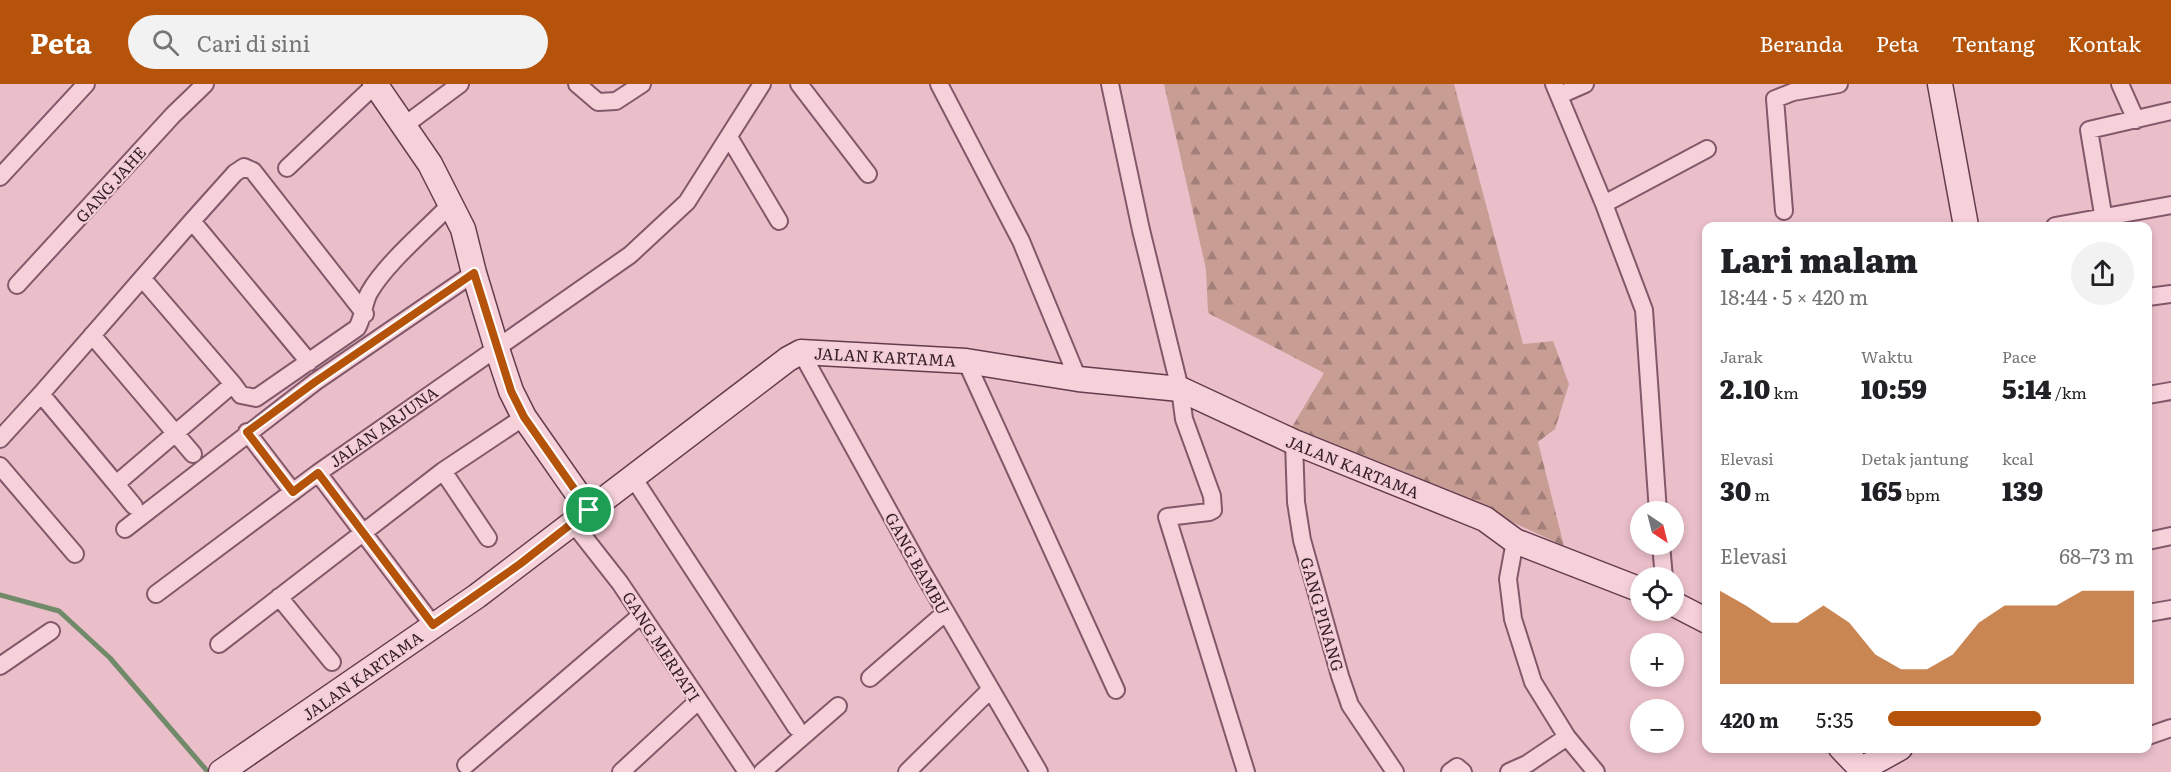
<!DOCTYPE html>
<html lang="id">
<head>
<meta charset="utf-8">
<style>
  :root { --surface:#fff; --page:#f2f2f2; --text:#202124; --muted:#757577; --accent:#b45309 }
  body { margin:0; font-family:Literata,serif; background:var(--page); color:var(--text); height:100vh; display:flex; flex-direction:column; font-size:22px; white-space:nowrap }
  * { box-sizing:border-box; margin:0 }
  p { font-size:20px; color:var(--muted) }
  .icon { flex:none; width:33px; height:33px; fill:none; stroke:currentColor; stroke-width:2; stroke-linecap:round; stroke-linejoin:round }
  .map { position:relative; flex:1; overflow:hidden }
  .side { position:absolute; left:1702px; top:138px; width:450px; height:531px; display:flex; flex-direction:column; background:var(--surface); border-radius:12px; box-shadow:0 3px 9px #0003 }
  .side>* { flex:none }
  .needle { width:39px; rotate:145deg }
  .tools { position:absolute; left:1630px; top:417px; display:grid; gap:12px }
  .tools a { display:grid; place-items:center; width:54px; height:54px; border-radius:50%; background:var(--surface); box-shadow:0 3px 9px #0003; font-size:30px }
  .pin { position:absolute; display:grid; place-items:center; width:51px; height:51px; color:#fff; margin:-26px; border:3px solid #fff; border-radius:50%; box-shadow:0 2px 6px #0007 }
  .round { display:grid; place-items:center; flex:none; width:63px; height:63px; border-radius:32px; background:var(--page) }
  .summary { display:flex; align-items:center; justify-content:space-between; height:102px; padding:0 18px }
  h1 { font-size:33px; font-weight:800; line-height:45px }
  .stats { display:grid; grid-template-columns:repeat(3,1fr); gap:9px; height:102px; padding:6px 18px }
  .stats div { display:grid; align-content:center }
  .stats b { font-size:26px; font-weight:800 }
  .stats small { font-size:16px; font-weight:400 }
  .stats p { font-size:16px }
  .chart { height:168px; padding:12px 18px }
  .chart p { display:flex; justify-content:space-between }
  .chart svg { width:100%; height:108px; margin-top:6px; fill:var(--accent); opacity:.7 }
  ul { padding:0 18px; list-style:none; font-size:20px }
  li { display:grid; grid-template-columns:96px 72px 1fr; align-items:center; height:45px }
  li i { height:15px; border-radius:8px; background:var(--accent) }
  header { display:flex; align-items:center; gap:36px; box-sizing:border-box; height:84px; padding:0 30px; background:var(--accent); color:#fff }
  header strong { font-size:28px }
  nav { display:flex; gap:33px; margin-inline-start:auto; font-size:21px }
  .search { width:420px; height:54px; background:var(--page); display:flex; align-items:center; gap:15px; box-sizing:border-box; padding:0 21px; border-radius:33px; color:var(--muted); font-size:22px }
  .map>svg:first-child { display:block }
  .forest { fill:url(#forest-firs) }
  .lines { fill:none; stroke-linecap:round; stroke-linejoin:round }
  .stream { stroke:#708a6a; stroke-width:5 }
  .street-casing { stroke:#82586a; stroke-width:20 }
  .secondary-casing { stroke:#643c4e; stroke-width:27 }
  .street { stroke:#f7d1da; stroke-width:16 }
  .secondary { stroke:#f7d1da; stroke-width:24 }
  .route-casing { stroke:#fff; stroke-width:12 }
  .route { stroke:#b45309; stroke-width:8 }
  .labels { text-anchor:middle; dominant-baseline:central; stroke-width:4.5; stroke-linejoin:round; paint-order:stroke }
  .street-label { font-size:16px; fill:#331c27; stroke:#f3ced7 }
</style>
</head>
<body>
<header>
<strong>Peta</strong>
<div class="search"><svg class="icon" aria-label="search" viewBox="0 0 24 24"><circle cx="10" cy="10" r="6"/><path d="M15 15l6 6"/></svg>Cari di sini</div>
<nav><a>Beranda</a><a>Peta</a><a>Tentang</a><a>Kontak</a></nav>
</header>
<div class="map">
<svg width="2171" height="688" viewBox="0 0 2171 688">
  <defs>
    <pattern id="forest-firs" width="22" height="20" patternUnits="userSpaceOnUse" patternTransform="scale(1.5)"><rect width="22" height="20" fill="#c89d94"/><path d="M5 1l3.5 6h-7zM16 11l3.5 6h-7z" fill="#a37f79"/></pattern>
  </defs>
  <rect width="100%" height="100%" fill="#ebbfca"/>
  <path class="forest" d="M1164,0H1454L1523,260L1553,257L1569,300L1555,345L1538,358L1564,462L1402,387L1292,343L1324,289L1208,229L1206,185Z"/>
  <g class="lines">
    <path class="stream" d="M0,511L59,527L110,574L208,688"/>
    <g class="street-casing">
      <path id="street" d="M577,0L598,18L616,17L642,0
        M799,0L868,90
        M939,0L1021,157L1078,295
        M1110,0L1141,146L1180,305L1184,335L1212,412L1213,426L1209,428L1167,433L1246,688
        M1554,0L1604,120L1644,226L1658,428
        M2120,0L2136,36
        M1560,11L1585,0
        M405,41L460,0
        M729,53L779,137
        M287,84L375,1
        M0,93L86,0
        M1604,120L1707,65
        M1784,127L1775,15L1793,8L1839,0
        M192,137L309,278
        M2055,142L2171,121
        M2105,142L2089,46L2171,27
        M142,194L233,300
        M17,201L173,31L205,0
        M2148,213L2171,210
        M365,230L253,87L244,83L235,89L192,137L41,310L116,400L233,300L241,311L256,314L357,244C364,232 363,220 369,209C385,180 427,145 451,120
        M92,251L193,370
        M801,268L923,489L1039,688
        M966,277L1116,606
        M2148,311L2171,307
        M247,348L293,408
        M0,355L41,310
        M1294,358L1296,418L1302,456L1340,592L1350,621L1395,688
        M0,382L75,470
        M443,387L488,454
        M318,389L433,541
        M634,395L796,643
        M116,400L134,422
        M573,439L620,499L747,688
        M125,445L315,298L474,189
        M1515,457L1508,495L1513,535L1533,598L1567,653L1596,688
        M2148,457L2171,452
        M1661,460L1664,494
        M156,510L318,389L630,171L687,118L762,0
        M279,513L332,578
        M2148,529L2171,525
        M219,560L443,387L524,333
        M0,582L51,547
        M870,594L946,528
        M2148,652L2171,644
        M466,681L641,531
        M621,688L698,617
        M762,688L838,622
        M907,688L990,606
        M1450,688L1457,683L1463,688
        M1509,688L1527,680L1567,653"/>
    </g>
    <g class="secondary-casing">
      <path id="secondary" d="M375,0L430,80L463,145L474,189L496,262L511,307L524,333L589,426
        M1940,0L1966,142
        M1674,520L1707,537
        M1841,664L1864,688
        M1862,685L1900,664
        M221,688L477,512L788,275L801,268L966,277L1078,295L1180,305L1294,358L1485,435L1515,457L1641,506"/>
    </g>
    <use href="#street" class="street"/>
    <use href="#secondary" class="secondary"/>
  </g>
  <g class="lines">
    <g class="route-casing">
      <path id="route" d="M474,189L511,307L524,333L589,426L520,480L433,541L318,389L293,408L247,348L315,298Z"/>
    </g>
    <use href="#route" class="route"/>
  </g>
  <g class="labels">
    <g class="street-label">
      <text transform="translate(110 100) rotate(-48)">GANG JAHE</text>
      <text transform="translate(885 272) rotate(3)">JALAN KARTAMA</text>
      <text transform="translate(383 342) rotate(-35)">JALAN ARJUNA</text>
      <text transform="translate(1353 382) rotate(22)">JALAN KARTAMA</text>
      <text transform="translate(918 479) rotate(61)">GANG BAMBU</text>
      <text transform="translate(1323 530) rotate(74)">GANG PINANG</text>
      <text transform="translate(662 562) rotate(57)">GANG MERPATI</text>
      <text transform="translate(362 591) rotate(-35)">JALAN KARTAMA</text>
    </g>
  </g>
</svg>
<div class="tools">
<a><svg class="needle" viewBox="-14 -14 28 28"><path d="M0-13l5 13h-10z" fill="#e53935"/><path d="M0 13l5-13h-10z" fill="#757577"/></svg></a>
<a><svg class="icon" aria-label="locate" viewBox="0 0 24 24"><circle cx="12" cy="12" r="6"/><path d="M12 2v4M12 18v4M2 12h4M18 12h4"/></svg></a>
<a>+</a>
<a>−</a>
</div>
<div class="pin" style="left:589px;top:426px;background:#1e9e55"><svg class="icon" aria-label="arrive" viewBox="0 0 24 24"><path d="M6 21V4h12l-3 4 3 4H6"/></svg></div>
<section class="side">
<div class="summary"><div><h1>Lari malam</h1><p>18:44 · 5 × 420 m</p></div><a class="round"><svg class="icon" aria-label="share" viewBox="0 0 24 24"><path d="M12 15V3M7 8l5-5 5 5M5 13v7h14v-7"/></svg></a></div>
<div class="stats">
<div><p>Jarak</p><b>2.10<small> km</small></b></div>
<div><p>Waktu</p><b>10:59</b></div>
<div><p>Pace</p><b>5:14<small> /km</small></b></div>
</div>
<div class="stats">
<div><p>Elevasi</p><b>30<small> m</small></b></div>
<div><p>Detak jantung</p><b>165<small> bpm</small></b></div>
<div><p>kcal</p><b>139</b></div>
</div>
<div class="chart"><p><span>Elevasi</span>68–73 m</p>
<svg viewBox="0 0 160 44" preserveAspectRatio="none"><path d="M0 44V6L10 12L20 19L30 19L40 12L50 19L60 32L70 38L80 38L90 32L100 19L110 12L120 12L130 12L140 6L150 6L160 6V44z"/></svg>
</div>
<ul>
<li><b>420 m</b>5:35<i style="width:62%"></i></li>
</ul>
</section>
</div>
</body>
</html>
